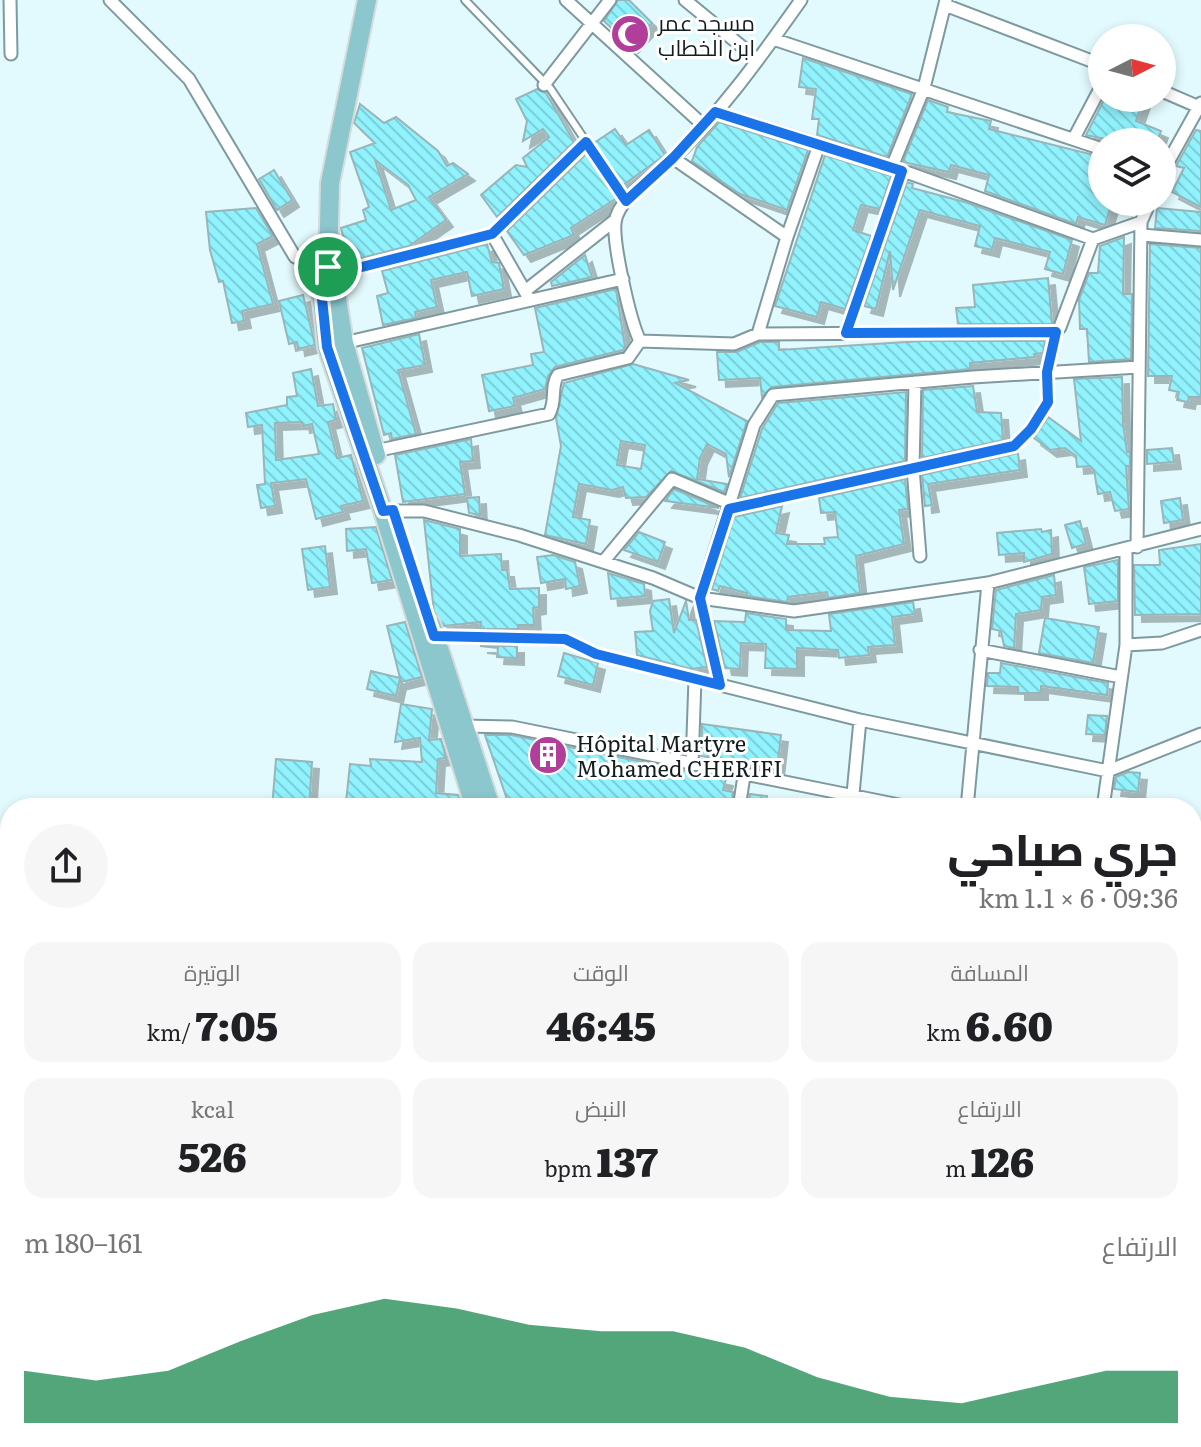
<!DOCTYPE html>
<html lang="ar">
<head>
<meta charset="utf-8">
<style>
  :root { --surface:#fff; --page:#f6f6f6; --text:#202124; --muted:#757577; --accent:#0b8043 }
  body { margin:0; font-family:Literata,Cairo,serif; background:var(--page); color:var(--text); direction:rtl; height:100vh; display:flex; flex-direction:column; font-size:30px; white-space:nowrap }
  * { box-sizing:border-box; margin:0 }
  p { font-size:26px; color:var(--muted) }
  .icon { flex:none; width:44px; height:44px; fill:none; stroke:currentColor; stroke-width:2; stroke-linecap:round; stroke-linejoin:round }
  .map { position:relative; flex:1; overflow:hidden; direction:ltr }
  .sheet { position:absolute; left:0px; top:798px; width:1202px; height:650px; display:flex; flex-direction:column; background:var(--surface); border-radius:32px 32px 0 0; box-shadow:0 4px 12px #0003; direction:rtl }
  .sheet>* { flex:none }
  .needle { width:52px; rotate:84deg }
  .tools { position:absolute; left:1088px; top:24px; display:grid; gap:16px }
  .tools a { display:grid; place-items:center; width:88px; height:88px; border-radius:50%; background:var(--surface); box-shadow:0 4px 12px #0003; font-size:40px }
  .pin { position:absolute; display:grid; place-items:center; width:68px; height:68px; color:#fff; margin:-34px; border:4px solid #fff; border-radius:50%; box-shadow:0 2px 8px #0007 }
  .round { display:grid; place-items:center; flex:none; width:84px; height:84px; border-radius:42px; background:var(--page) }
  .headline { display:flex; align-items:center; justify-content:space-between; height:136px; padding:0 24px }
  h1 { font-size:44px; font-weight:800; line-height:60px }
  .figures { display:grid; grid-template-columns:repeat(3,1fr); gap:12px; height:136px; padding:8px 24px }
  .figures div { display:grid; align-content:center; border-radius:20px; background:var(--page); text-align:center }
  .figures b { font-size:40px; font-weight:800 }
  .figures small { font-size:22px; font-weight:400 }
  .figures p { font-size:22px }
  .chart { height:224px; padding:16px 24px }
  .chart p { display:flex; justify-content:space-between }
  .chart svg { width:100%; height:144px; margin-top:8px; fill:var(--accent); opacity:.7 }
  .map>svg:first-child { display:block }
  .building { fill:url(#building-back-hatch); stroke:#98b5b9; stroke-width:2; fill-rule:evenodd; filter:url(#shadow) }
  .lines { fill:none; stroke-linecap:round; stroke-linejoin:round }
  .service-casing { stroke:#7e9a9e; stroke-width:10 }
  .minor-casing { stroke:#7e9a9e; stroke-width:15 }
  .primary-casing { stroke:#d9dbdb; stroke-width:22 }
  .service { stroke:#fff; stroke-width:6 }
  .minor { stroke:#fff; stroke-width:11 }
  .primary { stroke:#8cc7cd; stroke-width:18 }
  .route-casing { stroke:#fff; stroke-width:16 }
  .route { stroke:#1a73e8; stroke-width:10 }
  .labels { text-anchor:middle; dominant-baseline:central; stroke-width:6; stroke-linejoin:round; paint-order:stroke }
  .poi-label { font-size:22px; fill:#121d1f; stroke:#fff; text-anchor:start }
</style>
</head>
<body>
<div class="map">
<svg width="1201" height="1447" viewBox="0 0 1201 1447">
  <defs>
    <pattern id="building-back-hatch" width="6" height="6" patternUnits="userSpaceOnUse" patternTransform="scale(2)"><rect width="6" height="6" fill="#90f2fd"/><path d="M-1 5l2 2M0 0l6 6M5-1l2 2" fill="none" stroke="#7bcfd8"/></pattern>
    <filter id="shadow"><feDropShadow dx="7" dy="7" stdDeviation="0" flood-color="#0004"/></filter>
  </defs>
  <rect width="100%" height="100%" fill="#e2fafd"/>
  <path class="building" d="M618,0H629L652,23L631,46L604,21Z
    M803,58L912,94L887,157L817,135L819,119H812L816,89L799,87Z
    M537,89L546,93L574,142L497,217L481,195L516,165L527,167L523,158L549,137L543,129L523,141L527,121L516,99Z
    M1105,98H1144L1136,121L1161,131L1157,142H1120L1086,135Z
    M928,100L948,107L947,112L991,121L989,129L1102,157V202H1112L1105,225L1078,217L1076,224L985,191L989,175L951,165L949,172L903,162Z
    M360,104L384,123L396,117L438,151L447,166L453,163L468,174L429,197L446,220L409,246L349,261L341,228L366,220L363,210L369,207L350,152L375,143L354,123ZM375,160L408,185L416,200L391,210Z
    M719,122L808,150L787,210L740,194L692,161L697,147Z
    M615,129L626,145L649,130L665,155L623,185L594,143Z
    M1196,130L1201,131V207L1172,192L1184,168L1176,166Z
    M587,153L617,198L571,228L574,235L524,255L507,231Z
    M825,155L891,176L880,209L861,205L853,230L871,236L845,309L821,302L817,317L775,306Z
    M274,170L292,200L277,210L259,179Z
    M907,182L913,184L912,188L965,202L1072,240L1063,274L1045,269L1050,252L995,238L992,250L975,246L980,226L920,210L893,290L890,251L876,309L864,306Z
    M256,208L273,236L257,244L273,304L242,311L244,321L232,323L223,281L219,282L210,250L206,212Z
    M1157,208L1201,212V231L1155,228Z
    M1124,237L1123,294H1132L1131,359L1089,362L1087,329H1080L1079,300L1089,273H1098L1100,246Z
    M487,244L492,262L499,263L504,289L472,296L467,272L431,280L437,307L415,312L416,318L383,325L377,296L388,293L382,271Z
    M1150,244L1201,248V397H1189L1188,402L1177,400L1179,392L1169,390L1172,376H1148Z
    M585,255L592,277L552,286L551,282Z
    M1048,278L1052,324H958L956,308L975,307L973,285Z
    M616,289L625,347L623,350L555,367L548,376L545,389L513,398L515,406L489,411L482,375L533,365L531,354L544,352L535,308Z
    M303,295L315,345L298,349L297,342L289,344L279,301Z
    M419,334L425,365L398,370L416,434L392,439L391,433L384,435L362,348Z
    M922,341H1045L1043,353L1034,354L1035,357L970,363V369L772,387L762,397L760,378L719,380L717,352H737L760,342H779V350Z
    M633,364L689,380L675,383L747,421L729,477L726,454L707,444L700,458L697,479L727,484L724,492L671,471L646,497L626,498L623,487L612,490L579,484L573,517L590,520L586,544L545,535L561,446L556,418L564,383ZM621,441L645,445L641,469L617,465Z
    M311,369L318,406L333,404L336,420L328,422L337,458L351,455L363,501L341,506L343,512L316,519L306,479L271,483L275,506L261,508L257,485L265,484L262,425L248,427L246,413L287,405V397L297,396L293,373ZM302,422L303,426L312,424L319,454L276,460L275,423Z
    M1122,377L1123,423L1127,452H1130V466H1126L1129,509L1115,511L1110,492L1098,494L1094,470L1090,466L1077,467L1076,456L1065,448L1050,450L1034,438L1048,417L1081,441L1074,379Z
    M973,386L977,412L1001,413L1003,440L922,458L923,390Z
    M906,392L905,461L740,498L762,429L778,403Z
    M471,439L473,461L460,462L465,494L403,502L395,455Z
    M1172,448L1174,462L1147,464V450Z
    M1018,453L1020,470L928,484L932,505L925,506L922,475Z
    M905,479L908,509L899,510L904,544L856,556L860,593L828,598L827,592L788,597L787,602L747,596V593L720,586L718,591L712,589L734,517L782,506L776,533L789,535L787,544H825L824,538L838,537L835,512L821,513L819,498Z
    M674,489L719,508L665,501Z
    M479,497L480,515L469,513L467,498Z
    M1180,498L1183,520L1164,523L1161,501Z
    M424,520L460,529V556L501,554L502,570H507L510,589L539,588V607L533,608L534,625H518V629H480L481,622L444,626L434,612Z
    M1080,521L1086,544L1072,548L1065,525Z
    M376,527L392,580L372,583L366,549L347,551L346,529Z
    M1041,529L1042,532L1051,530L1052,554L1024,562V553L999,555L997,533Z
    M639,532L665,542L658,562L624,550Z
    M1201,544V614L1135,615L1134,565H1160L1159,550Z
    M325,546L330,587L308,590L302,549Z
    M553,555L575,562L580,586L566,589L565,579L541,583L537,557Z
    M1118,560V601L1089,604L1084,567Z
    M608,573L644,584L645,596L611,599Z
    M1054,575L1056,595L1042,597L1041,610L1016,614L1014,648L1004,646L1001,631L992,629L996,590Z
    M669,599L674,633L686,601L689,620H696L707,667L691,669L637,655L635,632L653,631L650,611L653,601Z
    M913,602L915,614L892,617L895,645L868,647L869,655L839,658L838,650L797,648V669L765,668L766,644L741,643L740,669L725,668L714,621L745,622L746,613L786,619V630L831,631L829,614Z
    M1045,618L1099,627L1093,663L1039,653Z
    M405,622L422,677L401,682L387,626Z
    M480,646H517V658L497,657L498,648Z
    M564,653L598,663L593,685L558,676Z
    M1001,663L1108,683L1107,695L1041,686V693H1018V687L987,686L988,673H1000Z
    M371,671L400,678L396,696L367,689Z
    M401,704L432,709L429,740L441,739L446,758L438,759L436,793L458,795L462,808H388L346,802L350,764L371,766L370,759L422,762L420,738L395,742Z
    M1088,715L1107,716L1105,735L1086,734Z
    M702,724L781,735L777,770L701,756Z
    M485,735H511L726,779L723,790L733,792L731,808H510Z
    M276,759L312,762L309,808H272Z
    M1128,772L1140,773L1138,792L1114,789L1116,777Z
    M750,794L767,796L765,808H748Z"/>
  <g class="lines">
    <g class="service-casing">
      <path id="service" d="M465,0L550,88L626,201"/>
    </g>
    <g class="minor-casing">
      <path id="minor" d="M10,0L11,54
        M110,0L189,79L295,257L346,271L492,234L586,142
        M566,0L703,125
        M685,0L757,59
        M945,5L1102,65
        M773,39L1102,149
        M544,85L610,0
        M1162,91L1199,107
        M715,112L892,167L1093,239L1060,327L1056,332L758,334L734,344L640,341C630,321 613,245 615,223C617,200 650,179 666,165C718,117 760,58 801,0
        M1074,138L1102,85
        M673,158L787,237L758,334
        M892,167L924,88L946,0
        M1162,173L1201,103
        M492,234L527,295
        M1142,235L1201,240
        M787,237L819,145
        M1093,239L1141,222
        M525,291L614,221
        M846,333L902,171
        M339,344L623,279
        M915,382L913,468L920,556
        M375,451L549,414C557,401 550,387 558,375L628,358L640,341
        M729,509L1014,446L1031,429L1048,402L1047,372L1056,332
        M383,511H424L519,535L653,578L700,598L794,611L988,583L1201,529
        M1137,547L1141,222L1150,202
        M603,562L672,479L731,504
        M434,636L565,639L596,654L860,720L1108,771L1201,734
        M1126,645L1162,643L1201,630
        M980,650L1121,677
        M720,685L700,598L754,425L773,395L973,377L1139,367
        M464,726L512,727L914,808
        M692,765L695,679
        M853,794L860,720
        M739,808L744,776
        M967,808L988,583
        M1103,808L1126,645V550
        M1192,1088L1201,1089
        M1192,1104V1214
        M1192,1219L1201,1244
        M1192,1275L1201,1273
        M1192,1398L1201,1400
        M885,1438L913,1447
        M709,1447L711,1438
        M833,1447L837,1438
        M962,1447L966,1438"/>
    </g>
    <g class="primary-casing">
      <path id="primary" d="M367,0L330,183L328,267L321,289L327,347L383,511L475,808
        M328,267L335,286L344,343L376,455
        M431,624L491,808
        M544,1447L547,1438
        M561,1447L564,1438"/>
    </g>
    <use href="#service" class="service"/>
    <use href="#minor" class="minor"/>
    <use href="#primary" class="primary"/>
  </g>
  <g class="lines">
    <g class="route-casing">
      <path id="route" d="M715,112L902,171L846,333L1056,332L1047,372L1048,402L1031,429L1014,446L729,509L700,598L720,685L596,654L565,639L434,636L393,510L383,511L327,347L321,289L328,267L346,271L492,234L586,142L626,201L673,158Z"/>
    </g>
    <use href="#route" class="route"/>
  </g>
  <defs>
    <g id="mosque-disc" transform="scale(2)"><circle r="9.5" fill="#b03e9a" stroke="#fff"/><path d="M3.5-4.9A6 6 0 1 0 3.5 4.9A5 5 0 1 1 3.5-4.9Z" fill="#fff"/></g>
    <g id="building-disc" transform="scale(2)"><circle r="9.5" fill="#b03e9a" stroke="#fff"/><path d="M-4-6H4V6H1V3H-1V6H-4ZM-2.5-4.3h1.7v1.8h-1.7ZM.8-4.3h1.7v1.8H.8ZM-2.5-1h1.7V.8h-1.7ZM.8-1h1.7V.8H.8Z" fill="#fff"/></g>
  </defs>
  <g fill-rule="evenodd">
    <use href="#mosque-disc" x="630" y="34"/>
    <use href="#building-disc" x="548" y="755"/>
  </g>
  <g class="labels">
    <g class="poi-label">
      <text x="658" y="21">مسجد عمر<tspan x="658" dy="25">ابن الخطاب</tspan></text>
      <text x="576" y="742">Hôpital Martyre<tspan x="576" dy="25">Mohamed CHERIFI</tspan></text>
    </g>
  </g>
</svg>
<div class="tools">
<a><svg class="needle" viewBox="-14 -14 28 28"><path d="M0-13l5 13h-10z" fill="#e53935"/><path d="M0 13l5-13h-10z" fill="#757577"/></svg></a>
<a><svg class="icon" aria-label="layers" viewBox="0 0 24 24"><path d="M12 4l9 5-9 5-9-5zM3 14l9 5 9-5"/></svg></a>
</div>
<div class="pin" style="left:328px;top:267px;background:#1e9e55"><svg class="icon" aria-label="arrive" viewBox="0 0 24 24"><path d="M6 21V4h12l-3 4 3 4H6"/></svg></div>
<section class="sheet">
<div class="headline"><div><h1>جري صباحي</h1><p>09:36 · 6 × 1.1 km</p></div><a class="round"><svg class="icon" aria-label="share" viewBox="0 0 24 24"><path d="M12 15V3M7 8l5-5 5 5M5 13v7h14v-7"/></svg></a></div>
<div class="figures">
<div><p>المسافة</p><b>6.60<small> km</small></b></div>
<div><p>الوقت</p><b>46:45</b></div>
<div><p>الوتيرة</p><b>7:05<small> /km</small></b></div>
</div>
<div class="figures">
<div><p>الارتفاع</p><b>126<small> m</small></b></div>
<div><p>النبض</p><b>137<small> bpm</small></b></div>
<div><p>kcal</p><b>526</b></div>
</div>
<div class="chart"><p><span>الارتفاع</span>161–180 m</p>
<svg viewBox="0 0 160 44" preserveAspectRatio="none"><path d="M0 44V28L10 31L20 28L30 19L40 11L50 6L60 9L70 14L80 16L90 16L100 21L110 30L120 36L130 38L140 33L150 28L160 28V44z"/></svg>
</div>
</section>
</div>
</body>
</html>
